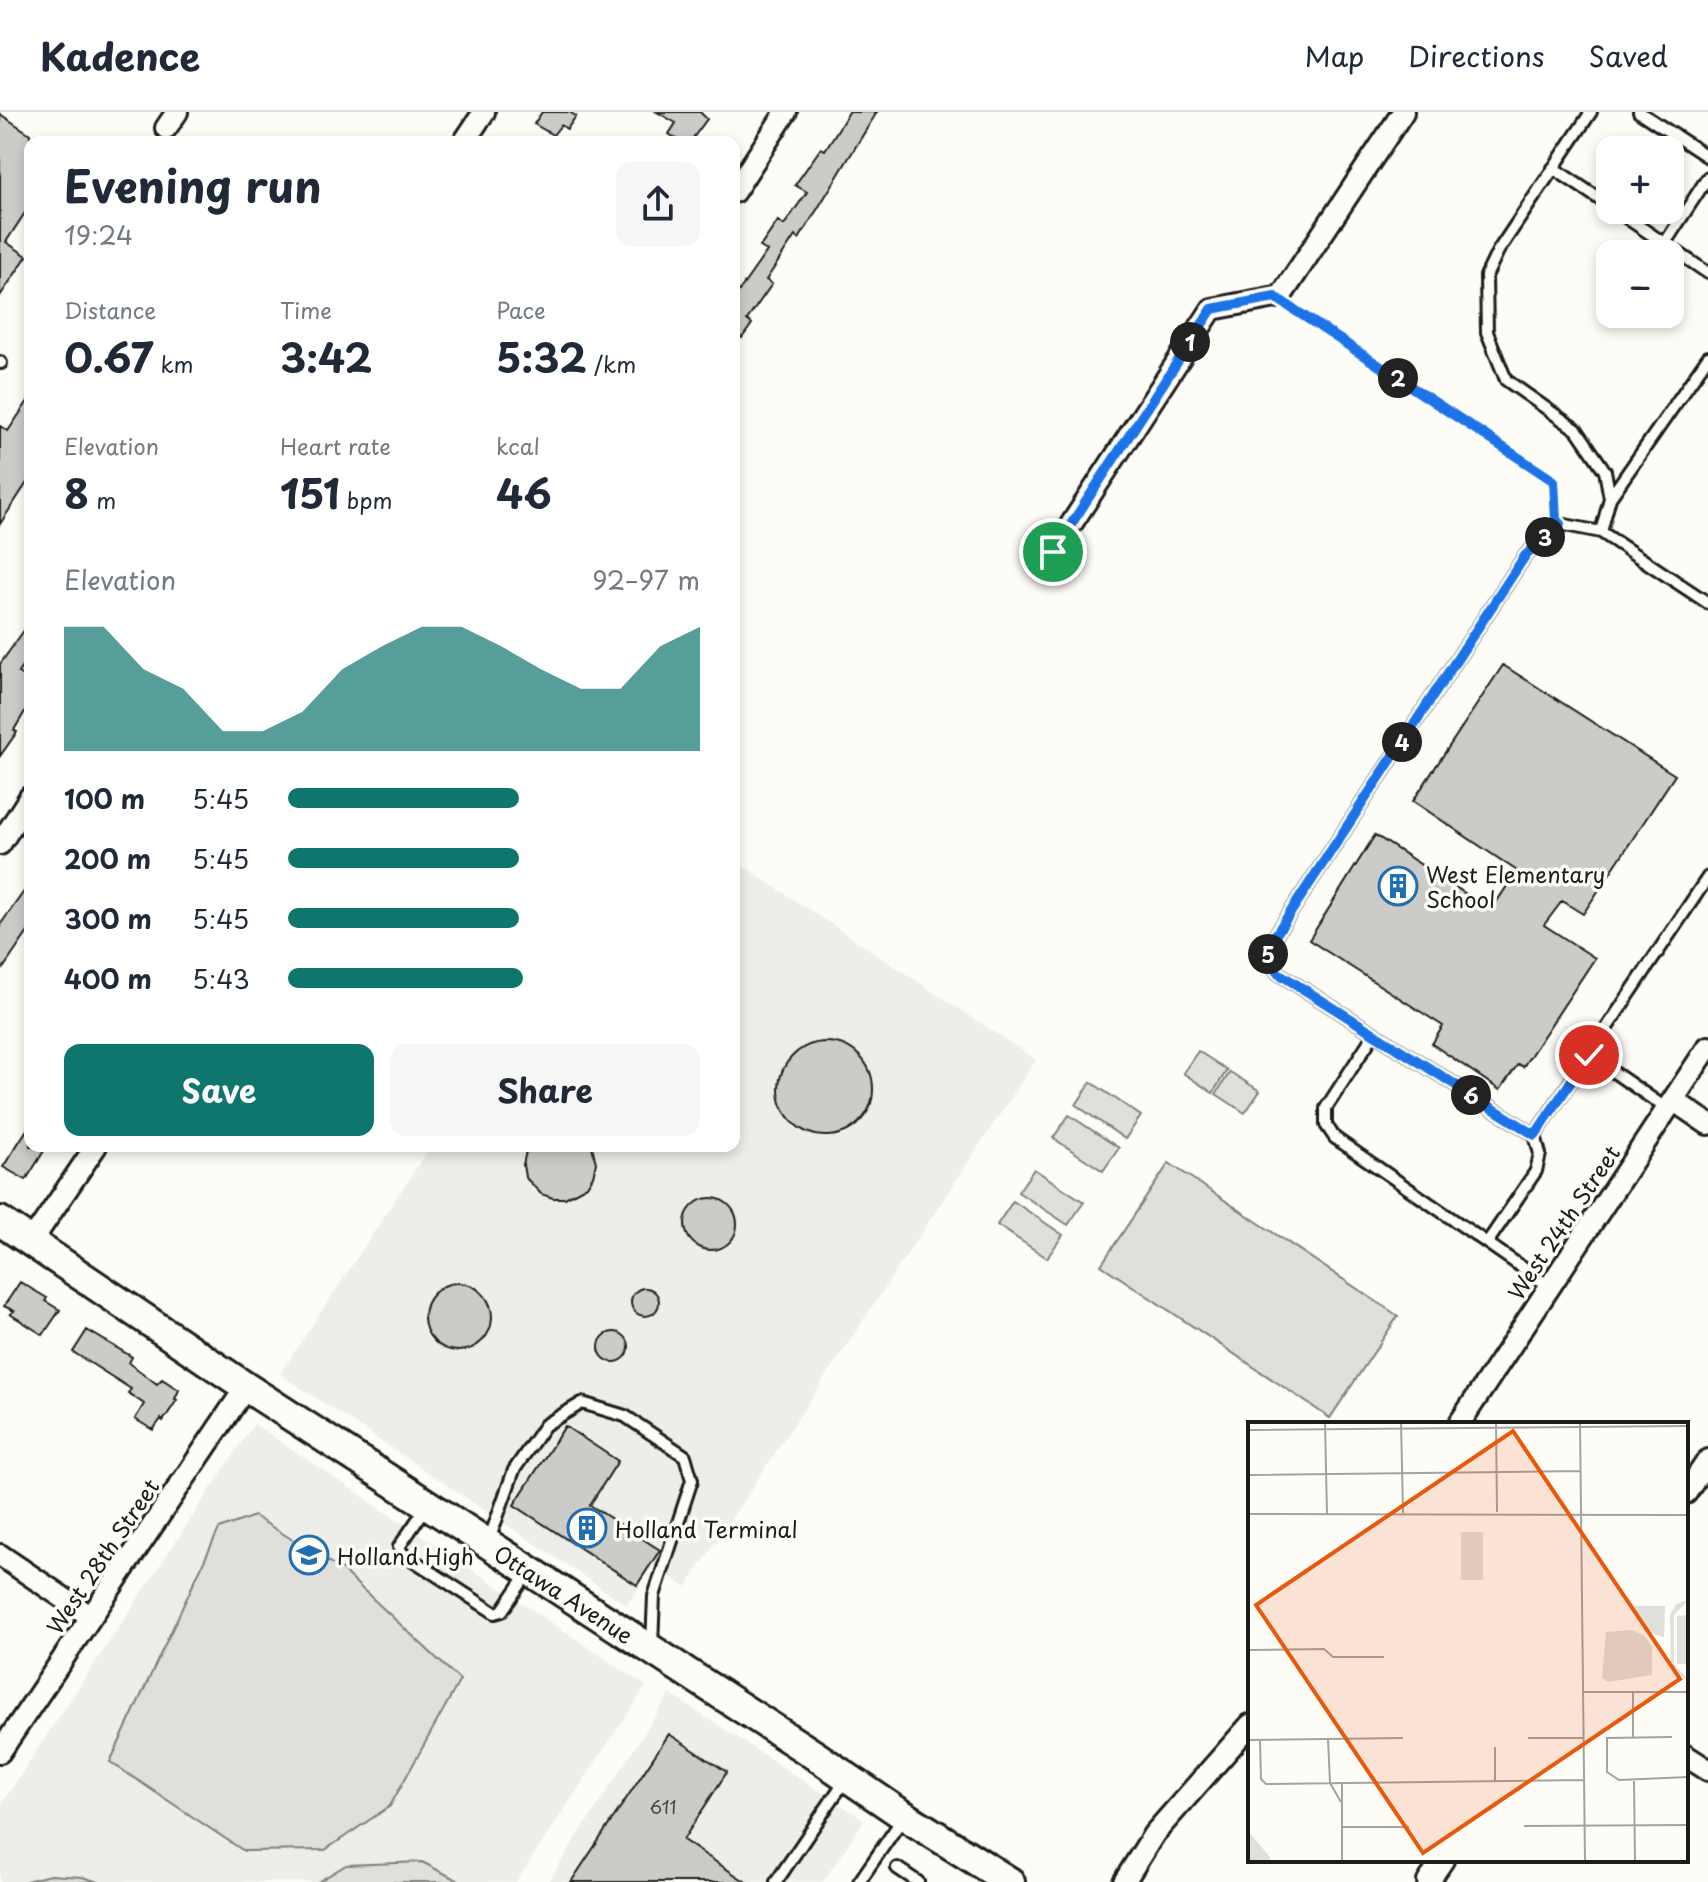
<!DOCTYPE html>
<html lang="en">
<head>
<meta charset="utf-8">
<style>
  :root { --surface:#fff; --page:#f6f6f7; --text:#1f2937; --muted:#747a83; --line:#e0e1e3; --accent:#0f766e }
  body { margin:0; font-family:"Playpen Sans",sans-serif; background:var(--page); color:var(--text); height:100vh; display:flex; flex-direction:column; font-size:30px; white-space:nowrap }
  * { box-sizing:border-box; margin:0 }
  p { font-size:26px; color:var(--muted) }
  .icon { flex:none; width:44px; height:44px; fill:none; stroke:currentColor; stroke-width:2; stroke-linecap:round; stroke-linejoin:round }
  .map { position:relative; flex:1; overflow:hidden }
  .drawer { position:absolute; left:24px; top:24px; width:716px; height:1016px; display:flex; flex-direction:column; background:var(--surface); border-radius:16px; box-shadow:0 4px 12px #0003 }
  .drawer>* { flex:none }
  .fabs { position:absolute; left:1596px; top:24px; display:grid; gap:16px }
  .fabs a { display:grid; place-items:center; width:88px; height:88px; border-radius:16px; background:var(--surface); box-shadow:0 4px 12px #0003; font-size:40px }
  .pin { position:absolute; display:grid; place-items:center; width:68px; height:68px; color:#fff; margin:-34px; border:4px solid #fff; border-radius:50%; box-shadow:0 2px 8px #0007 }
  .km { position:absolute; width:40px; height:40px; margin:-20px; border-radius:50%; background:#222; color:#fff; font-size:22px; line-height:40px; text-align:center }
  .round { display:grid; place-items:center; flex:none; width:84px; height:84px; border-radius:16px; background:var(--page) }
  .head { display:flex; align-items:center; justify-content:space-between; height:136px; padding:0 40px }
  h1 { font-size:44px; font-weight:700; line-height:60px }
  .stats { display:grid; grid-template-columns:repeat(3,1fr); gap:12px; height:136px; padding:8px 40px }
  .stats div { display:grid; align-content:center }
  .stats b { font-size:40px; font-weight:700 }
  .stats small { font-size:22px; font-weight:400 }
  .stats p { font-size:22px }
  .chart { height:224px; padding:16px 40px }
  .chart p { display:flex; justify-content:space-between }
  .chart svg { width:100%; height:144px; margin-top:8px; fill:var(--accent); opacity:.7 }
  .button { display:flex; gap:16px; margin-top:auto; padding:16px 40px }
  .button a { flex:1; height:92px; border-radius:16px; background:var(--accent); color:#fff; font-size:32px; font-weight:700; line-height:92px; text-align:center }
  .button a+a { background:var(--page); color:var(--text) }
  ul { padding:0 40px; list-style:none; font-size:26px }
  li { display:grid; grid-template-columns:128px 96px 1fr; align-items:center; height:60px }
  li i { height:20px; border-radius:10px; background:var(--accent) }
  header { display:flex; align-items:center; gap:48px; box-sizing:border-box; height:112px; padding:0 40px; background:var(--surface); border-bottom:2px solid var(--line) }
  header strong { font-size:38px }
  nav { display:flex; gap:44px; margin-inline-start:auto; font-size:28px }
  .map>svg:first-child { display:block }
  .built { fill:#eeede9 }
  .green { fill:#e0dfdb; stroke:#7e7e7c; stroke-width:2 }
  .building { fill:#cccbc8; stroke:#1c1c1c; stroke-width:2 }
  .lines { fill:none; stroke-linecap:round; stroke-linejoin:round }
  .lane-casing { stroke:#1c1c1c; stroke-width:16 }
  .street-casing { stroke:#1c1c1c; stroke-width:26 }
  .secondary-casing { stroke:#1c1c1c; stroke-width:34 }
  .path { stroke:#1c1c1c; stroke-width:3; stroke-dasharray:8 6; stroke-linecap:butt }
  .lane { stroke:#fdfcf7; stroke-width:10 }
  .street { stroke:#fdfcf7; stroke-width:20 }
  .secondary { stroke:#fdfcf7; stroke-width:28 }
  .route-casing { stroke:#fff; stroke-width:16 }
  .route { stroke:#1a73e8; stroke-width:10 }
  .labels { text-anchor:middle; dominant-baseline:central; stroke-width:7; stroke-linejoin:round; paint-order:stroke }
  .number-label { font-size:18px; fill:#484847 }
  .poi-label { font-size:22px; fill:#1c1c1c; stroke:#fdfcf7; text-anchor:start }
  .street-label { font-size:22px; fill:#1c1c1c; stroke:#fdfcf7 }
  .inset-road { fill:none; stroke:#a3a29f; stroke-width:2 }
  .view { fill:#e8590c; fill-opacity:0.15; stroke:#e8590c; stroke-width:4 }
  .inset-edge { fill:none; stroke:#1c1c1c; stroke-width:4 }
</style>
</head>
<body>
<header>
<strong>Kadence</strong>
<nav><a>Map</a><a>Directions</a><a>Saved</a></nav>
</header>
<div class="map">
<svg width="1708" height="1770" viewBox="0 0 1708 1770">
  <rect width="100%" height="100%" fill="#fdfcf7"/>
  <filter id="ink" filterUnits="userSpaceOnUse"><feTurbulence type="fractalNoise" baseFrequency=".0125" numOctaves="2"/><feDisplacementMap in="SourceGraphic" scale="16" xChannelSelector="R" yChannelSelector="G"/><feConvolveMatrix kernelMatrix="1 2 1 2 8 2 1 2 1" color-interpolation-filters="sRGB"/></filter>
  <g filter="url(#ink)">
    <path class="built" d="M734,748L1036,948L686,1475L653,1453L627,1493L280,1262L431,1034H734Z
      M254,1312L646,1574L516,1770H0V1694Z
      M670,1582L864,1708L823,1770H548Z"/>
    <path class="green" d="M1198,939L1227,958L1213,981L1183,961Z
      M1230,960L1260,979L1245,1001L1216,982Z
      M1091,970L1141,1004L1125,1027L1076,993Z
      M1069,1003L1119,1036L1103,1059L1053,1026Z
      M1169,1051L1398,1204L1330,1306L1101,1153Z
      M1034,1057L1084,1090L1068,1113L1018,1080Z
      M1013,1089L1063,1123L1047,1146L997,1113Z
      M254,1404L342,1458L460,1568L390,1694L325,1738L244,1739L110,1650L219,1417Z
      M422,1750L461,1770H318L346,1753Z
      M50,1763L82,1765L99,1770H22Z"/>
    <path class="building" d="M542,0H569L576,4L567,17L561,13L553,23L534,12Z
      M657,0H700L707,7L690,30H681L669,22L676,11Z
      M849,0H877L799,127L795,124L766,168L772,172L747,208L752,212L742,226L737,223L734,227V176L739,179L767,139L760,135L778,109L784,113L807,80L795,73L821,36L825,38Z
      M0,2L30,22V93L6,130L27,144L0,184Z
      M30,286V366L0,412V314L8,319Z
      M30,510V543L18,561L30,568V591L14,618L17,620L0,644V552Z
      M1503,553L1675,663L1583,802L1562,789L1544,813L1595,846L1523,955L1518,952L1500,978L1432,932L1443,914L1309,828L1375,723L1491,798L1517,759L1413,689Z
      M30,771V817L0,861V813Z
      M779 977a47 47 0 1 1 94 0a47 47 0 1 1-94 0Z
      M30,1013V1034H47L26,1068L3,1055Z
      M527,1034H592L596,1051L593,1064L587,1074L565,1086H553L541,1082L525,1065L523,1053Z
      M685 1112a26 26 0 1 1 52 0a26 26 0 1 1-52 0Z
      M20,1170L47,1186L45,1189L60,1198L43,1223L10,1202L14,1199L4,1194Z
      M424 1205a34 34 0 1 1 68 0a34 34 0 1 1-68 0Z
      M631 1190a14 14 0 1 1 28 0a14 14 0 1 1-28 0Z
      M87,1218L132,1245L129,1251L157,1272L162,1267L179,1278L175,1287L177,1288L163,1309L161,1307L153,1318L135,1307L144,1292L128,1281L131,1277L73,1240Z
      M599 1235a15 15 0 1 1 30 0a15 15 0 1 1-30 0Z
      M565,1314L618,1349L590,1393L660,1438L637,1473L514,1393Z
      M669,1622L727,1660L683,1728L746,1770H571Z"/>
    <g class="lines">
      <g class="lane-casing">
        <path id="lane" d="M1591,0L1498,139L1486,164L1487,220L1506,268L1577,318L1605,359L1610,386L1601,420
          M1639,0L1708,45
          M1553,56L1610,94
          M1615,98L1708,161
          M1665,131L1708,65
          M0,250L1,251
          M1610,386L1708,245
          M1708,491L1601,420L1560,412L1525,444L1269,833L1267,845L1278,861L1535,1023L1708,765
          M1374,922L1326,996V1013L1335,1026L1487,1131
          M1589,943L1667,997
          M1535,1023L1540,1042L1536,1059L1487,1131L1549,1174
          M427,1394L399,1435L402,1441L495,1501L502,1499L528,1461
          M488,1431L514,1358L545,1313L582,1291L625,1304L685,1344L692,1368L654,1484L652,1533
          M897,1756L918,1770
          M776,1770L846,1667
          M859,1770L903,1706"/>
      </g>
      <g class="street-casing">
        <path id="street" d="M166,16L177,0
          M464,30L484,0
          M734,80L786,0
          M1053,440L1212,197L1281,184L1403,0
          M0,732L30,685
          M1673,988L1708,1012
          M31,1130L96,1034
          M1459,1312L1708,935
          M1686,1381L1708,1348
          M0,1443L90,1504
          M0,1640L246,1275
          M1686,1644L1708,1658
          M1124,1770L1154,1722L1250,1613
          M1428,1770L1443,1748"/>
      </g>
      <g class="secondary-casing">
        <g id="secondary">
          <path id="s1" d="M0,1109L246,1275L819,1646L897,1699L1010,1770"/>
        </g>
      </g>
      <path class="path" d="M1292,196L1554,369L1555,399"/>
      <use href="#lane" class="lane"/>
      <use href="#street" class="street"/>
      <use href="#secondary" class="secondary"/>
    </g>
  </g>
  <g class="lines" filter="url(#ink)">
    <g class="route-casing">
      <path id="route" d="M1053,440L1212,197L1275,185L1554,369L1556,408L1560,412L1525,444L1269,833L1267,845L1278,861L1535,1023L1589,943"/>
    </g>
    <use href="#route" class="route"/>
  </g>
  <defs>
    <g id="building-ring" transform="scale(2)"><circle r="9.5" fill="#fdfcf7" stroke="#1f6fb2" stroke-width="1.5"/><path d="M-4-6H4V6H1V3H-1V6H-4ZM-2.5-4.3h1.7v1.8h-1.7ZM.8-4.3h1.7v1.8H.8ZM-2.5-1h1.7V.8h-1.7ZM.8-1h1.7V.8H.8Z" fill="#1f6fb2"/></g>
    <g id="school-ring" transform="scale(2)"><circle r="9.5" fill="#fdfcf7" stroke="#1f6fb2" stroke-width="1.5"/><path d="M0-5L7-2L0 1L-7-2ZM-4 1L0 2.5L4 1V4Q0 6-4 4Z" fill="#1f6fb2"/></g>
  </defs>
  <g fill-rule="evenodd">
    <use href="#building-ring" x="1398" y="774"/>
    <use href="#building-ring" x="587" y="1416"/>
    <use href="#school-ring" x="309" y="1443"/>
  </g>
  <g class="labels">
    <g class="number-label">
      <text x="663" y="1694">611</text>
    </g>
    <g class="poi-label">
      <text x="1426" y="761">West Elementary<tspan x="1426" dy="25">School</tspan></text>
      <text x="615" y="1416">Holland Terminal</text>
      <text x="337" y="1443">Holland High</text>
    </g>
    <g class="street-label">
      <text transform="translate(1563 1110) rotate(-56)">West 24th Street</text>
      <text transform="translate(102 1444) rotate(-56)">West 28th Street</text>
      <text stroke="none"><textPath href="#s1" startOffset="676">Ottawa Avenue</textPath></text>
    </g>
  </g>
  <g transform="translate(1248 1310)">
    <rect width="440" height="440" fill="#fdfcf7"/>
    <path d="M213,110H235V158H213ZM440,178L426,193V242L440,257L429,253L423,243L422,193L428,182ZM386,184H417L416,215L396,209ZM440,193V242H429V194ZM383,208L396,213L404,225V253L360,260L354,256L358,210ZM0,409L22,435V440H0Z" fill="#e0dfdb"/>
    <path class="inset-road" d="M77,0L79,92M153,0L155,91M248,0L249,90M332,0L337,440M0,8L440,4M0,53L332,49M0,92L440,93M0,228L76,227L85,235H136M336,270H440M385,315V270M424,315L359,316V350L371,358L440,355M280,316H336M80,317L82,361L93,380M0,318L155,316M12,318L13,357L18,362L336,358M386,359L387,440M247,360V325M94,361V440M276,404L440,403M95,405H161"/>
    <path class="view" d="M265,9L432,257L175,431L8,183Z"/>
    <rect width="440" height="440" class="inset-edge"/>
  </g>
</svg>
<div class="fabs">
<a>+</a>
<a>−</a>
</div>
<div class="pin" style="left:1053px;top:440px;background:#1e9e55"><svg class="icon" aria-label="arrive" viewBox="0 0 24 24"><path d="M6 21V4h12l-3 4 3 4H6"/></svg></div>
<div class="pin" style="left:1589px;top:943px;background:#d93025"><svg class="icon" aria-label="check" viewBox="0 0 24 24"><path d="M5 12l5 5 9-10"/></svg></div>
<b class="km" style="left:1190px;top:230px">1</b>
<b class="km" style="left:1398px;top:266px">2</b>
<b class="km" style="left:1545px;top:425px">3</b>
<b class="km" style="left:1402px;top:630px">4</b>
<b class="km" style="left:1268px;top:842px">5</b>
<b class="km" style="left:1471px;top:983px">6</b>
<section class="drawer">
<div class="head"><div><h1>Evening run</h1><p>19:24</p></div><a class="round"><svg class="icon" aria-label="share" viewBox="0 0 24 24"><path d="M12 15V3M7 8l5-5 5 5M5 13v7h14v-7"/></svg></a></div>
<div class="stats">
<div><p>Distance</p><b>0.67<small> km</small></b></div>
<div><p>Time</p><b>3:42</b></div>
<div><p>Pace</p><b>5:32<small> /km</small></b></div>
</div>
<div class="stats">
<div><p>Elevation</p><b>8<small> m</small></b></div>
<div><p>Heart rate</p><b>151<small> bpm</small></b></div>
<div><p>kcal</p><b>46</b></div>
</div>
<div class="chart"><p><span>Elevation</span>92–97 m</p>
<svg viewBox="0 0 160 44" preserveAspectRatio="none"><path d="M0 44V6L10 6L20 19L30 25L40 38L50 38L60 32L70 19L80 12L90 6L100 6L110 12L120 19L130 25L140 25L150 12L160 6V44z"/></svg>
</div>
<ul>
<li><b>100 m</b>5:45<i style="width:56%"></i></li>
<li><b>200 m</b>5:45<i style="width:56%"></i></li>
<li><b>300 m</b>5:45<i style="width:56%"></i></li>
<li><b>400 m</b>5:43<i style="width:57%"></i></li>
</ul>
<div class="button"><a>Save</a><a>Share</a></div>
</section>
</div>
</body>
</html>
